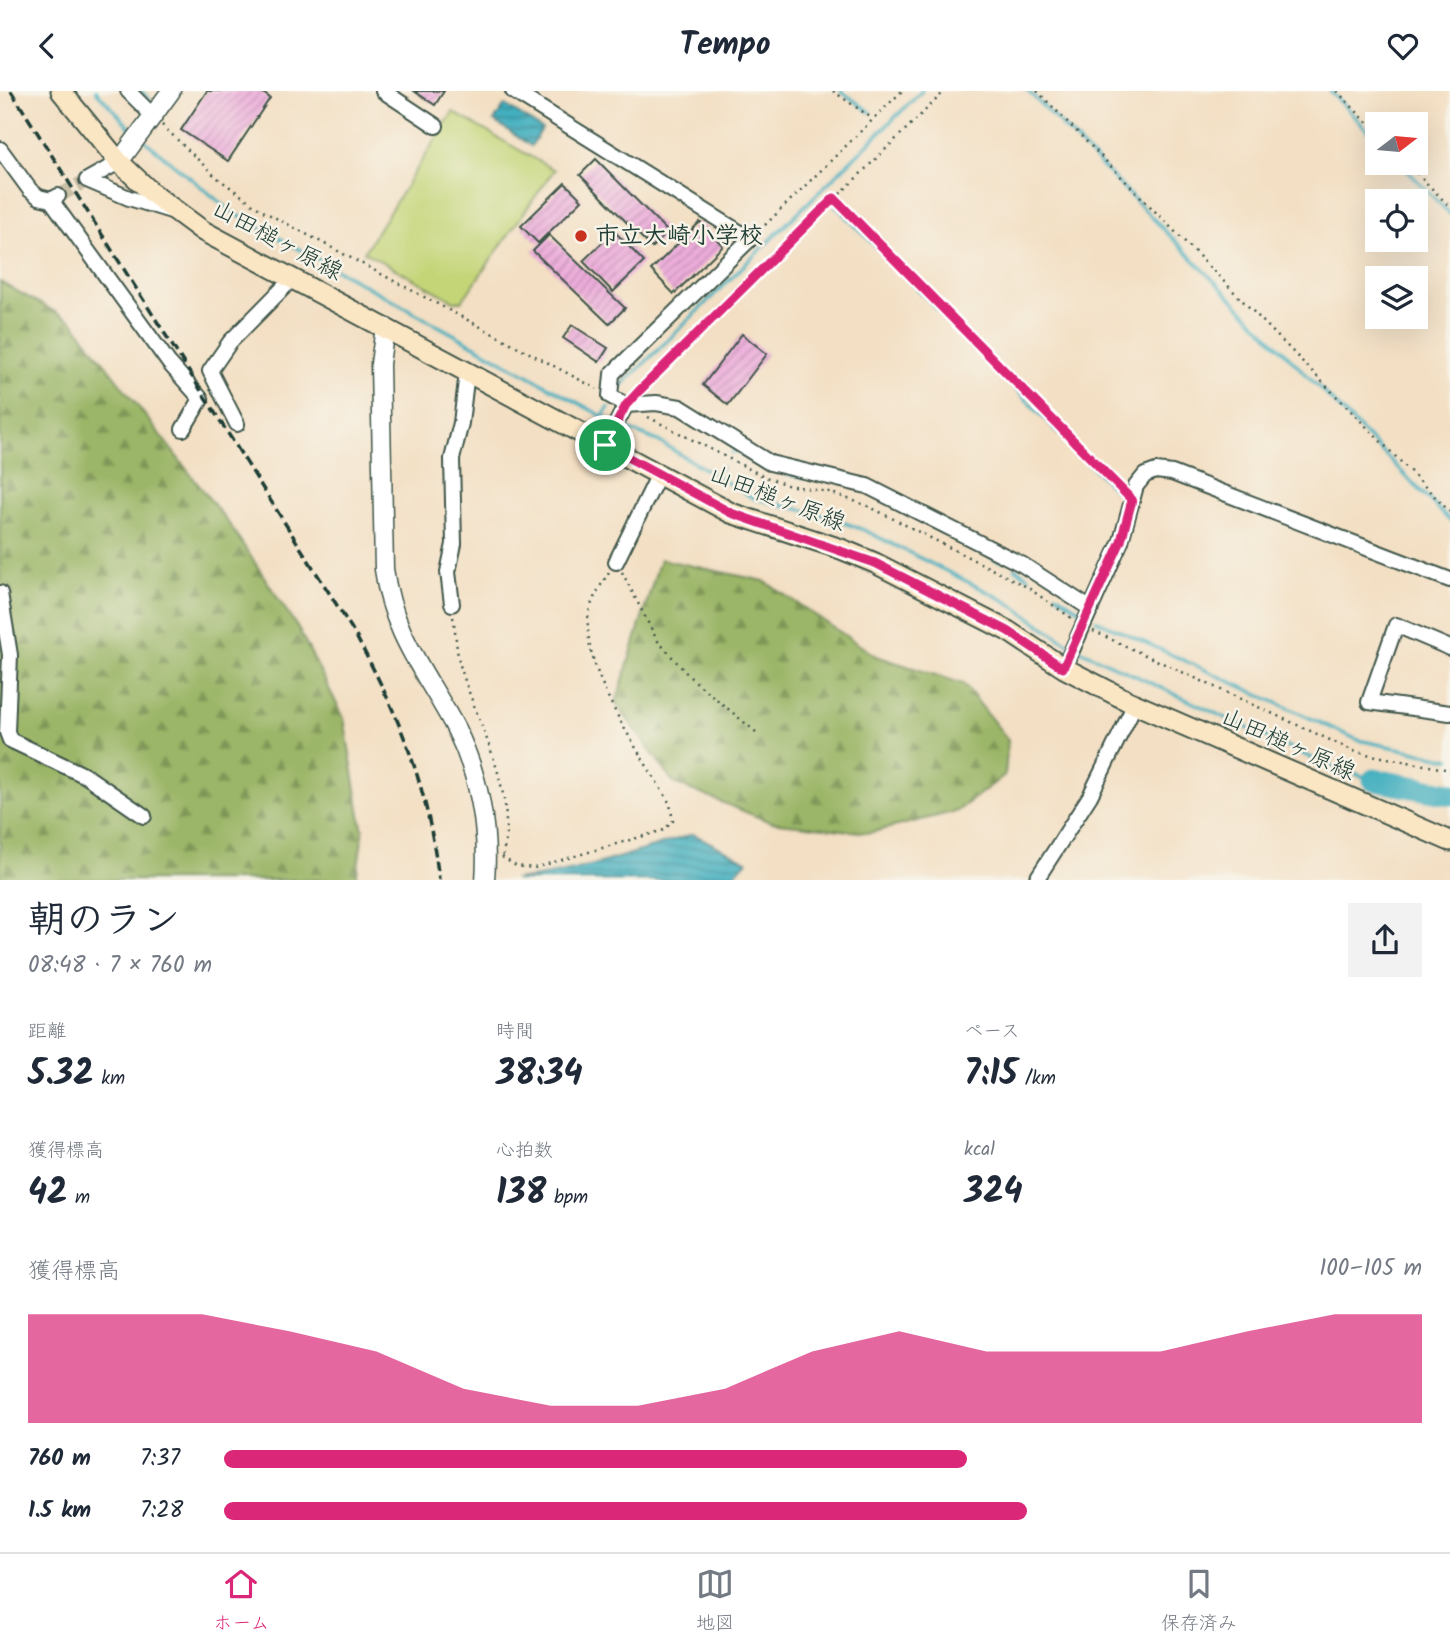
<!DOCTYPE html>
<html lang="ja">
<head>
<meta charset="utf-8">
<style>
  :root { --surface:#fff; --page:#f2f2f3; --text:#1f2937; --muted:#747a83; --line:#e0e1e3; --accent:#db2777 }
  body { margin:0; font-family:Kalam,"Klee One",sans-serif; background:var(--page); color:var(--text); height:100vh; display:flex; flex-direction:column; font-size:26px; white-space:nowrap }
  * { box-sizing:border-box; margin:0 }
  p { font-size:23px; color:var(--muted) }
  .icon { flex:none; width:38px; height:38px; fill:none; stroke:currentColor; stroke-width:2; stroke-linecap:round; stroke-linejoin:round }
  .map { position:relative; height:789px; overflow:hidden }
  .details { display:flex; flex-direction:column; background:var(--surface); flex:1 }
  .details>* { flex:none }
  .needle { width:46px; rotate:74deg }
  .tools { position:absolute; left:1365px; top:21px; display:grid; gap:14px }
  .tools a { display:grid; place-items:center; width:63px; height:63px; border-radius:0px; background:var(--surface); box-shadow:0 7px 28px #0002; font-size:35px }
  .pin { position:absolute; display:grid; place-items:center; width:60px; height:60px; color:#fff; margin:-30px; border:4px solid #fff; border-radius:50%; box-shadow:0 2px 7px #0007 }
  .round { display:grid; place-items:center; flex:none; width:74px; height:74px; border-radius:0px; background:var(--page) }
  .head { display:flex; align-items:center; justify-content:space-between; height:119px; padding:0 28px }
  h1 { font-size:38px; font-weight:800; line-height:52px }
  .metrics { display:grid; grid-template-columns:repeat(3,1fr); gap:10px; height:119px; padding:7px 28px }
  .metrics div { display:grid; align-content:center }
  .metrics b { font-size:35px; font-weight:800 }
  .metrics small { font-size:19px; font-weight:400 }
  .metrics p { font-size:19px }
  .chart { height:196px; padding:14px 28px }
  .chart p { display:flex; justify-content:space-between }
  .chart svg { width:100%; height:126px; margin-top:7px; fill:var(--accent); opacity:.7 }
  ul { padding:0 28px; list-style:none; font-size:23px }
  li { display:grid; grid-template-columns:112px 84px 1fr; align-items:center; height:52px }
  li i { height:18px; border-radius:9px; background:var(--accent) }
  header { display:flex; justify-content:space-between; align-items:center; height:91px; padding:0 28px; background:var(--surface); font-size:32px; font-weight:800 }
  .dock { display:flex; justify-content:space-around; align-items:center; height:98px; border-top:2px solid var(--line); background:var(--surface); font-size:19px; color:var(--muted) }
  .dock a { display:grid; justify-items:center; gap:4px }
  .dock .on { color:var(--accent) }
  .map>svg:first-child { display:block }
  .forest { fill:url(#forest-firs); stroke:#5d7a4e; stroke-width:2 }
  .garden { fill:#c4d578; stroke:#728956; stroke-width:2 }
  .water { fill:url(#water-rules); stroke:#30767a; stroke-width:2 }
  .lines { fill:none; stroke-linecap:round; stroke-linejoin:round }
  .stream { stroke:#42afbf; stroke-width:3.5 }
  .river { stroke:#42afbf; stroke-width:23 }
  .building { fill:url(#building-hatch) }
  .minor-tunnel { stroke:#c9bfa6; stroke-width:14; stroke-dasharray:14 7; stroke-linecap:butt }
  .minor-casing { stroke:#3f5549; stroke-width:18 }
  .tertiary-casing { stroke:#3f5549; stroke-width:21 }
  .secondary-casing { stroke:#3f5549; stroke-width:23 }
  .path { stroke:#3f5549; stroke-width:2.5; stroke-dasharray:2 5; stroke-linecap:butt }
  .minor { stroke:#fff; stroke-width:14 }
  .tertiary { stroke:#fff; stroke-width:18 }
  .secondary { stroke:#fbe6c4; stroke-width:19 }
  .rail { stroke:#1f3d34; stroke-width:3.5; stroke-dasharray:10 5; stroke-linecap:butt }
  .route-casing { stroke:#fff; stroke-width:14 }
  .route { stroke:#db2777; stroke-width:9 }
  .poi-dot { fill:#c8321e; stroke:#f7f3e8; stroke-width:2.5 }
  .labels { text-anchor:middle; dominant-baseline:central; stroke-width:5; stroke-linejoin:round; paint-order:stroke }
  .poi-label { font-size:24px; font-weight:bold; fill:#1f3d34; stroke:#f7f3e8; text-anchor:start }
  .street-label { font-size:24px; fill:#1f3d34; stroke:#f7f3e8 }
</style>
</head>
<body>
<header><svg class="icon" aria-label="back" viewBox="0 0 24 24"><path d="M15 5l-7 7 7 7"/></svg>Tempo<svg class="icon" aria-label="heart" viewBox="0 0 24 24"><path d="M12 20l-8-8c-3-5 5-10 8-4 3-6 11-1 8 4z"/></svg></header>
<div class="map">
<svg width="1450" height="789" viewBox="0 0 1450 789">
  <defs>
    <pattern id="forest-firs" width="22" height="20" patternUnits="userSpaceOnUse" patternTransform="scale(1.75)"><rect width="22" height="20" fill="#9bb668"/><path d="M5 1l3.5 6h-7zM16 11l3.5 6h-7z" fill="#7e9556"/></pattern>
    <pattern id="water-rules" width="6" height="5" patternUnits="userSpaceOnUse" patternTransform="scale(1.75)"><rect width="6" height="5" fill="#42afbf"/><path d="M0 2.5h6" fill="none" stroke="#37909c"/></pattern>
    <pattern id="building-hatch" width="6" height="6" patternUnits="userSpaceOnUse" patternTransform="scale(1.75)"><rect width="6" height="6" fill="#edacdb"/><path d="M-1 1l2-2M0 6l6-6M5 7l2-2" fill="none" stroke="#bf8db2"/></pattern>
  </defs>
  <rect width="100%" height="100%" fill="#f7f3e8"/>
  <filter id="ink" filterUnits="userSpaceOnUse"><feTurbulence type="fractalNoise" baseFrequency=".0143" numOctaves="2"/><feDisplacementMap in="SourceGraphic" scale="14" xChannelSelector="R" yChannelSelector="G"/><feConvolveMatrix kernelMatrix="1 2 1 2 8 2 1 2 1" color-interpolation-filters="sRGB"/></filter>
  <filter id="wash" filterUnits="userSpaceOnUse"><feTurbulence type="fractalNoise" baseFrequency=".00686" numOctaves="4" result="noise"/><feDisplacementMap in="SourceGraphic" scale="28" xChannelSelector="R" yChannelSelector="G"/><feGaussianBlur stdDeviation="1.57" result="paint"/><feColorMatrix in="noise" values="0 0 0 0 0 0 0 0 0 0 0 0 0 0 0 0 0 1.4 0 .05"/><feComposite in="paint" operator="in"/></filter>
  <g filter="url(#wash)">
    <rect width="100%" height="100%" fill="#f3dfc3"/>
    <path class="forest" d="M0,191L72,230L232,437L299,539L344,627L363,741L356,789H0Z
      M660,468L764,490L876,565L964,593L1008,649L1005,684L957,720L869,742L770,731L674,692L616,612Z"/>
    <path class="garden" d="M453,21L554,79L462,210H454L364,161Z"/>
    <path class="water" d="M505,14L542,38L531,55L494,30Z
      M693,743L747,770L729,789H514C574,783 634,762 693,743Z"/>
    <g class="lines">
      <path class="stream" d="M96,0L135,42
        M141,0L150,9
        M841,0L870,21
        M1028,0L1450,430
        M1330,0L1377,49
        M144,49L232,121L613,331
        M1400,72L1450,123
        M836,115L1117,401
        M620,296L922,0
        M603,325L609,316
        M620,335L658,350L753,407L823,424L864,439L1006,510L1069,553
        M732,362L734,360L757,372
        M783,382L803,387
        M716,385L722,376
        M1128,394C1140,374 1151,367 1174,376
        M933,436L1001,471
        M1015,477L1029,486
        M1056,503L1083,521
        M1096,529L1358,649L1450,668
        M1076,557L1318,670L1374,689"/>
      <path class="river" d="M1374,689L1450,703"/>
    </g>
    <g id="blocks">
      <path class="building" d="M207,0H260L270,7L228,70L181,39Z
        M414,0H444L435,14Z
        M596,68L668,141L652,157L580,84Z
        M565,92L582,109L538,152L521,135Z
        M700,131L723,155L674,203L651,179Z
        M614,140L644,171L613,201L583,170Z
        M549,144L625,217L609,233L533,160Z
        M572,234L608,257L599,271L563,247Z
        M742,243L767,263L728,314L703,294Z"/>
    </g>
  </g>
  <g filter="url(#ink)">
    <use href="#blocks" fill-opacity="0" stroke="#3f5549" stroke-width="2"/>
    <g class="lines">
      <path class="minor-tunnel" d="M59,105L87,89"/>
      <g class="minor-casing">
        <path id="minor" d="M128,0L154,26
          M383,0L436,35
          M513,0L750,148L612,283L610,305L626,314L656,312L680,316L770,372L867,395L1023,474L1091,518
          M0,58L30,99L39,106L51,109L58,105
          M87,89L129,107L171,120
          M87,89L119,71
          M51,109L169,272L201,308L183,338
          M237,333L210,280L230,251L293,187
          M605,354L626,314
          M616,471L658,385
          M0,502L10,564L7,641L10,649L86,685L144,725
          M452,513L448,481L454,453L452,368L461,332L467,281
          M1450,557L1396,534L1369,611L1450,622
          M1064,577L1121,450L1136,395L1145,384L1156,380L1172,382L1450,489
          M1036,789L1090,705L1135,613"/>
      </g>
      <g class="tertiary-casing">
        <path id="tertiary" d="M119,71L171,0
          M385,236L380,273L384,478C393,545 426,581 456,638C479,684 489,738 485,789"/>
      </g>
      <g class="secondary-casing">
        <path id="secondary" d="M61,0L119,71L153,103L203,140L731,422L841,458L875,472L1008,540L1064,577L1128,610L1450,750"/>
      </g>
      <path class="path" d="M833,0L873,28
        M1037,0L1450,421
        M1337,0L1377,42
        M162,34L215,85L261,119L597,298
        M1407,72L1450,116
        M834,107L1122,399
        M760,139L902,0
        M640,299L945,0
        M648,326L763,385L787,394L829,401L868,415L1027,496L1073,528
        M622,481L657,549L690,586L757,642
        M453,526C456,542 456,559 460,574C478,636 519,701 502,767
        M1093,540L1356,661L1450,679
        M502,766L516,775L534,777L664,739L673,730L670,713C643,666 584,585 588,529C589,511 600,496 609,481"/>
      <use href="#minor" class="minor"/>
      <use href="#tertiary" class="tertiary"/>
      <use href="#secondary" class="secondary"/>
      <path class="rail" d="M11,0L352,538C399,623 427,691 439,789"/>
    </g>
  </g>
  <g class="lines" filter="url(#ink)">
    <g class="route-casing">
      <path id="route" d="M834,107L1132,409L1121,450L1063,577L1008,540L875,472L731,422L605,354L626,314L639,300Z"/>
    </g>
    <use href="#route" class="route"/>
  </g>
  <circle class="poi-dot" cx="581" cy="145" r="7"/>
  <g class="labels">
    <g class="poi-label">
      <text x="595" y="145">市立大崎小学校</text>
    </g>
    <g class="street-label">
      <text transform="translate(277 150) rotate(28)">山田槌ヶ原線</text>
      <text transform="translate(777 408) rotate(21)">山田槌ヶ原線</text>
      <text transform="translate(1288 654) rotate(24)">山田槌ヶ原線</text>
    </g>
  </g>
</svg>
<div class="tools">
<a><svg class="needle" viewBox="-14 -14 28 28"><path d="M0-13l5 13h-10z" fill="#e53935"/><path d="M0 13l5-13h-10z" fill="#747a83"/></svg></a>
<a><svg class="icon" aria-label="locate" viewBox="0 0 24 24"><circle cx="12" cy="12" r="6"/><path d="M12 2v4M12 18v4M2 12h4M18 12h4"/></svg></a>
<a><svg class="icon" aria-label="layers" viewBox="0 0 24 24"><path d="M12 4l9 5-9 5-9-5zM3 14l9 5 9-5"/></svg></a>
</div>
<div class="pin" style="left:605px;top:354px;background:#1e9e55"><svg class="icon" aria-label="arrive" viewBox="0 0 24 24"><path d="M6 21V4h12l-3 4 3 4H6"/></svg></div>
</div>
<section class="details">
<div class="head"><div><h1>朝のラン</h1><p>08:48 · 7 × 760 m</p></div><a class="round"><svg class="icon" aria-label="share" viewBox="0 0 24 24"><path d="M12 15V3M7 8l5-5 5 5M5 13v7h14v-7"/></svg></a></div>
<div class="metrics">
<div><p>距離</p><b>5.32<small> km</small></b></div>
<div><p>時間</p><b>38:34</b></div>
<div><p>ペース</p><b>7:15<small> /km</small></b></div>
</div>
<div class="metrics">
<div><p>獲得標高</p><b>42<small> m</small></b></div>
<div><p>心拍数</p><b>138<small> bpm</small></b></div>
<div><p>kcal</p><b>324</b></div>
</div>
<div class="chart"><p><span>獲得標高</span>100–105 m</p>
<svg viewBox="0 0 160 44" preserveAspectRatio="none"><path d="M0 44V6L10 6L20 6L30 12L40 19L50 32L60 38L70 38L80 32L90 19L100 12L110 19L120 19L130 19L140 12L150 6L160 6V44z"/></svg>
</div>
<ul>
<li><b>760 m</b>7:37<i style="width:62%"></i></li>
<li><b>1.5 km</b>7:28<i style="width:67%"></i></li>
</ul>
</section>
<nav class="dock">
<a class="on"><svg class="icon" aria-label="home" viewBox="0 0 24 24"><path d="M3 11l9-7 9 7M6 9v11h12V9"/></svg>ホーム</a>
<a><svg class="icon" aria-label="map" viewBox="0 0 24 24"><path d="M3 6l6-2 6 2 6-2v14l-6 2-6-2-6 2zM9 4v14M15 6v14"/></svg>地図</a>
<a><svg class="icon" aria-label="saved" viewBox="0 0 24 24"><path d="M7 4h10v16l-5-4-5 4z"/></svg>保存済み</a>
</nav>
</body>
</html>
